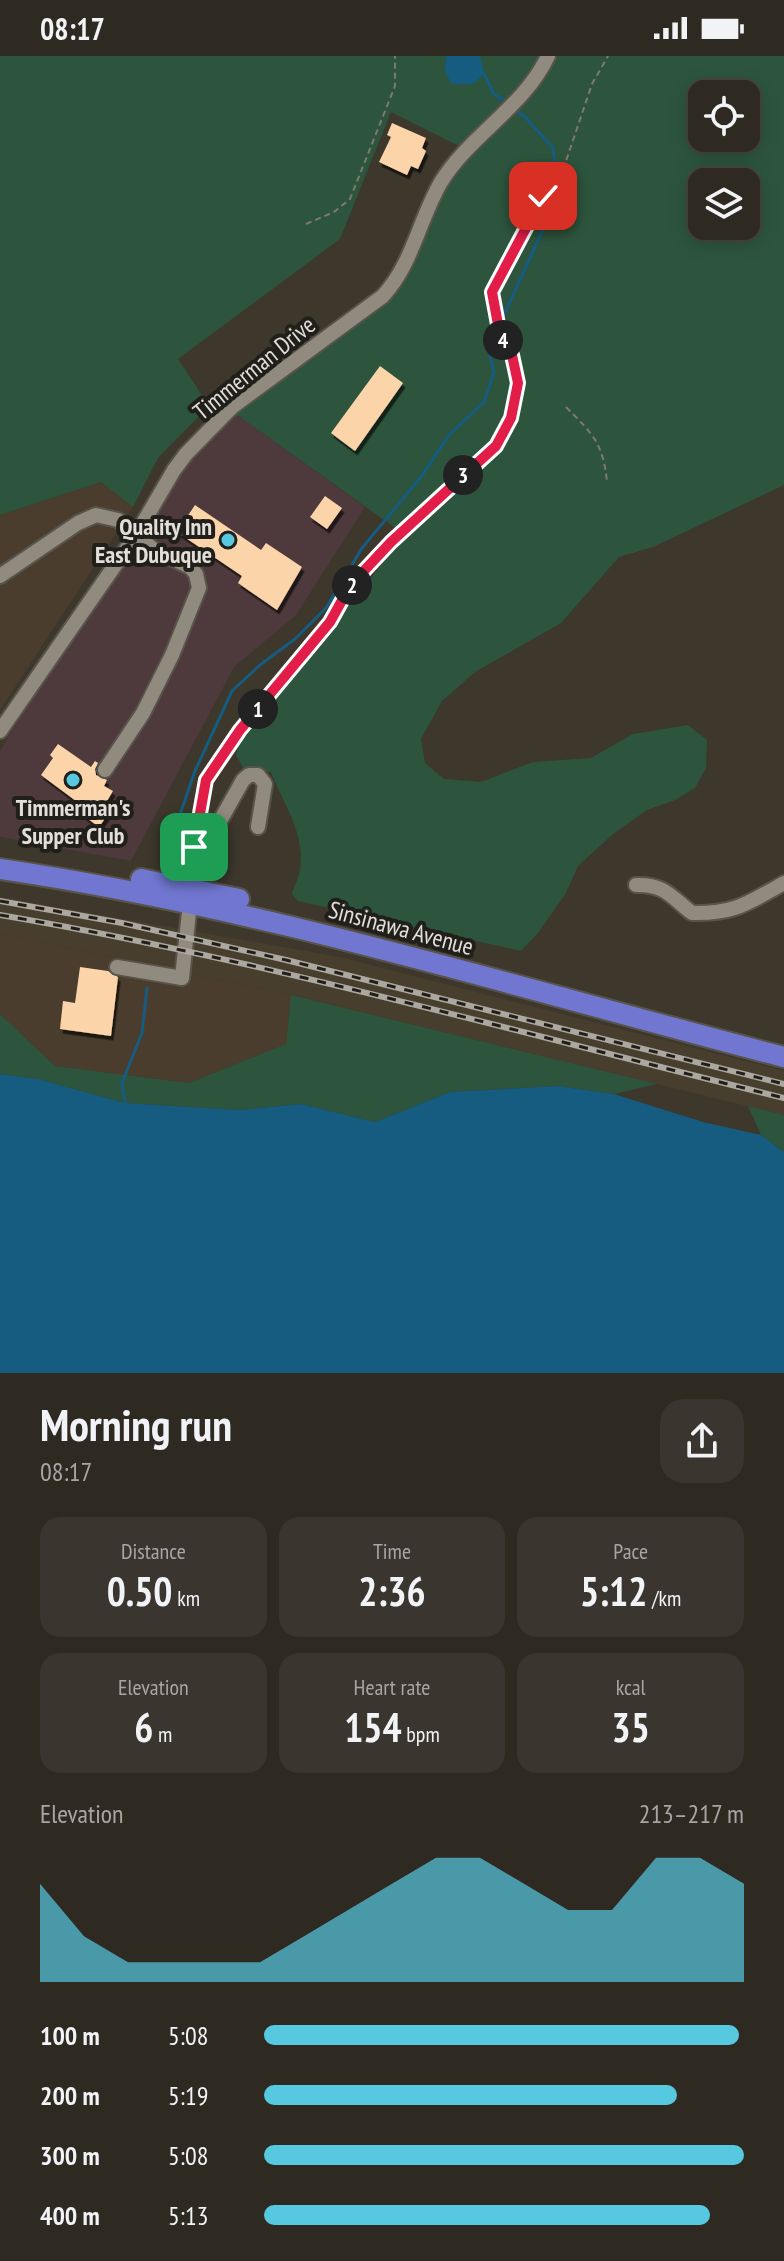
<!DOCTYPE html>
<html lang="en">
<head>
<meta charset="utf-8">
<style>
  :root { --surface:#2e2921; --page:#3a352e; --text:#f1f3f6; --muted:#a7a6a5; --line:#49453f; --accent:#56c9e1 }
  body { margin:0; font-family:"PT Sans Narrow",sans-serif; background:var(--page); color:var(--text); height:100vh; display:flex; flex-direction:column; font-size:30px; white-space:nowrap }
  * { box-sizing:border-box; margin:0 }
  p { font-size:26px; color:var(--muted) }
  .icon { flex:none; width:44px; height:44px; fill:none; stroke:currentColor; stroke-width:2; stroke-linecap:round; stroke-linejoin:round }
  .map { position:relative; height:1317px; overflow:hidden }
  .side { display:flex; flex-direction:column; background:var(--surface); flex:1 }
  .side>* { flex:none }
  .buttons { position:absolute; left:688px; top:24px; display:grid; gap:16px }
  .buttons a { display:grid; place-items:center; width:72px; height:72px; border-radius:16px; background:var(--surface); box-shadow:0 4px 20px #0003,0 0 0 2px var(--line); font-size:40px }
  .pin { position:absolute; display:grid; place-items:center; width:68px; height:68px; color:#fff; margin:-34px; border-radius:16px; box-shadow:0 4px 12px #0006 }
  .km { position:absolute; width:40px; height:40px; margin:-20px; border-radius:50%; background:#222; color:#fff; font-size:22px; line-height:40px; text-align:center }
  .round { display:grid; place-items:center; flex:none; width:84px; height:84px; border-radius:24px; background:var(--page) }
  .head { display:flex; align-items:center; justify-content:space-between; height:136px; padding:0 40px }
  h1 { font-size:44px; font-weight:600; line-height:60px }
  .stats { display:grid; grid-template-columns:repeat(3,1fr); gap:12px; height:136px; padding:8px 40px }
  .stats div { display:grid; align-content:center; border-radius:20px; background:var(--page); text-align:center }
  .stats b { font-size:40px; font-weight:600 }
  .stats small { font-size:22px; font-weight:400 }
  .stats p { font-size:22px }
  .chart { height:224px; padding:16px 40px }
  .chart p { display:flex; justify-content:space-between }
  .chart svg { width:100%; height:144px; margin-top:8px; fill:var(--accent); opacity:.7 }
  ul { padding:0 40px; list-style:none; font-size:26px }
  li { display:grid; grid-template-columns:128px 96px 1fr; align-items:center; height:60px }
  li i { height:20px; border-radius:10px; background:var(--accent) }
  .status { display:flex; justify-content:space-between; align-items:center; height:56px; padding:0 40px; background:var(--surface); direction:ltr }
  .status svg { height:22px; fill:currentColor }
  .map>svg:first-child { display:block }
  .commercial { fill:#4e393c }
  .industrial { fill:#4a3d2e }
  .built { fill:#483e2e }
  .green { fill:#2d553d; fill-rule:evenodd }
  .water { fill:#155c80 }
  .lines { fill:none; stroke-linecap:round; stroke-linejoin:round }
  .stream { stroke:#155c80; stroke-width:3 }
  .building { fill:#fbd4a9; filter:url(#shadow) }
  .minor-casing { stroke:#59544b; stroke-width:18 }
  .highway-casing { stroke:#59544b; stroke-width:24 }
  .path { stroke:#7e7970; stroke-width:2; stroke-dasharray:6 4; stroke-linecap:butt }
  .minor { stroke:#918a7e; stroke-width:14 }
  .highway { stroke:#7177d0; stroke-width:20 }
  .rail-casing { stroke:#aca8a0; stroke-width:6 }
  .rail { stroke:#211f1a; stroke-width:3; stroke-dasharray:9; stroke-linecap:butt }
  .route-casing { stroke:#fff; stroke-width:16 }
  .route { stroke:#e11d48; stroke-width:10 }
  .poi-dot { fill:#56c9e1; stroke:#211f1a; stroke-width:3 }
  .labels { text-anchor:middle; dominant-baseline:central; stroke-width:8; stroke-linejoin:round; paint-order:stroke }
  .street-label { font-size:24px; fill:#e2ded8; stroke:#211f1a }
  .poi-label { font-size:24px; font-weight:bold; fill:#e2ded8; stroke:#211f1a; text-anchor:end }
</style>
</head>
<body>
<div class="status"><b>08:17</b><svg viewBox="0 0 49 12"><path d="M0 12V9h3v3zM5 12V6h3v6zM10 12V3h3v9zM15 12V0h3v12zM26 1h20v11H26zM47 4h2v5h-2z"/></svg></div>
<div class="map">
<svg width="784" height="1317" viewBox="0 0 784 1317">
  <defs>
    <filter id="shadow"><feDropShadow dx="2.5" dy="4.5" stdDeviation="0" flood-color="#0009"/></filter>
  </defs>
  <rect width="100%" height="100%" fill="#3d372c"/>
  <path class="commercial" d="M233,356L365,451L296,559L234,611L131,805L0,781V696L8,681L170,435L197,396Z"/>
  <path class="industrial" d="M101,426L133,451L0,654V459Z
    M0,877L291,939L286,988L189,1027L55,1010L0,958Z"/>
  <path class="built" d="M0,841L340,901L784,1015V1059L291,939L0,877Z"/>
  <path class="green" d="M0,0H784V429L653,491L619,501L561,567L475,616L442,645L421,683L425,707L444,723L481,726L533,706L591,702L633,678L688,669L707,684L706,712L695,732L675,744L647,754L613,778L578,810L566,837L538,877L521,895L298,845L292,838C294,830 299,822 300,814C306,777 283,748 271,716L245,715L236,699L241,681L254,654L314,593L405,479L233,356L396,233L411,213L435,150L469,95L391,56L340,183L178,303L209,350L158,402L133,451L101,426L0,459ZM702,38H746V82H702ZM702,126H746V170H702Z
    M291,939L657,1028L614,1038L557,1030L450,1036L375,1066L301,1048L240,1054L125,1047L38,1023L0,1018V958L55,1010L189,1027L286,988Z
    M748,1050L784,1059V1096L761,1079Z"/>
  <path class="water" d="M446,0H480L484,18L473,28H452L445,16Z
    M0,1018L38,1023L125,1047L240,1054L301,1048L375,1066L450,1036L557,1030L614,1038L703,1066L761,1079L784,1096V1317H0Z"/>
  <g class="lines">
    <path class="stream" d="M484,18L494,38L509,48
      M164,805L195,715L232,635L260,609L295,583L326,552L362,492L421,421L449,379L484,346L494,317L489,295L488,274L503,261L559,139L553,92L526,62L515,53
      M125,1047L122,1027L142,977L147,932"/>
  </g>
  <path class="building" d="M392,67L426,82L422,92L426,95L418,113L411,110L407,119L379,106L391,81L387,79Z
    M380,310L403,327L355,395L331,377Z
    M325,440L342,452L327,473L310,461Z
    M195,449L261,494L266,487L302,511L277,554L238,527L242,520L177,476Z
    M58,688L91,711L95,705L98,707L95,713L96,719L107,724L104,730L113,735L107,745L111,748L108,752L111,754L99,771L80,757L84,751L41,719L53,702L50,699Z
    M80,911L108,915L118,921L111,980L60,973L63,945L75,947Z"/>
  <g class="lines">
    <g class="minor-casing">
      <path id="minor" d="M0,520L78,467L96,459L118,464L154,494L190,511L196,518L199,532L172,599L143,657L105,714
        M0,675L136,479L174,414L186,398L232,351L383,240C413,207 419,164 441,126C470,79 524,51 548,0
        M636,829C665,828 671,841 692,857C735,858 748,847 784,827
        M117,911L182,922L190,847L186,831L187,810L194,791L215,774L243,724L249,719H258L265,728L258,771"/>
    </g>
    <g class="highway-casing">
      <path id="highway" d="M0,813C266,852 524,934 784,1001
        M141,823L239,843"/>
    </g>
    <path class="path" d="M306,168L334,156L350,143L395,30V0
      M566,351C593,378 603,387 607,426
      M196,774L206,724L217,705L330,566L361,518L391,486L496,390L511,362L518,327L512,299L500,279L492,236L543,140L566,105L592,28L608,0"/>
    <use href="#minor" class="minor"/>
    <use href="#highway" class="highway"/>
    <g class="rail-casing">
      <path id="rail" d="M0,845L122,867L286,904L784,1028
        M0,859C264,904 524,978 784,1042"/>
    </g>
    <use href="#rail" class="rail"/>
  </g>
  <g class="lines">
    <g class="route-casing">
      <path id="route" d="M194,791L206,724L240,674L330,566L345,539L361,518L391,486L496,390L511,362L518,327L512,299L500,279L492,236L543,140"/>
    </g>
    <use href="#route" class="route"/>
  </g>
  <g class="poi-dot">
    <circle cx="228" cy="484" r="8"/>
    <circle cx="73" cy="724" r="8"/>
  </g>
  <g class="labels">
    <g class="street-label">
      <text transform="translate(254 312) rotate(-39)">Timmerman Drive</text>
      <text transform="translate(401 872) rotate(15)">Sinsinawa Avenue</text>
    </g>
    <g class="poi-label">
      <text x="212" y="470">Quality Inn<tspan x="212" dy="28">East Dubuque</tspan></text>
      <text x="73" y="751" text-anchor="middle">Timmerman's<tspan x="73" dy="28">Supper Club</tspan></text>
    </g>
  </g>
</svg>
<div class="buttons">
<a><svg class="icon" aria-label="locate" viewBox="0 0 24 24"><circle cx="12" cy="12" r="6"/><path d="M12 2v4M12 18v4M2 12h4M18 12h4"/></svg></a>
<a><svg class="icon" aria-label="layers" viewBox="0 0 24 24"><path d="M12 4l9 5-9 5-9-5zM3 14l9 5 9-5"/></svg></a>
</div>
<div class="pin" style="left:194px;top:791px;background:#1e9e55"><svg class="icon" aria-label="arrive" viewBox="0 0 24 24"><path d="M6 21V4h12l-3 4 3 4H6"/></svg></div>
<div class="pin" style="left:543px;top:140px;background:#d93025"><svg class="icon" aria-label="check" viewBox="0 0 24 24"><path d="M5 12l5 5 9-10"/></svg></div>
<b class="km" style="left:258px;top:653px">1</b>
<b class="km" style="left:352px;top:529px">2</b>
<b class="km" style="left:463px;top:419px">3</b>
<b class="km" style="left:503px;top:284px">4</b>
</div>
<section class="side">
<div class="head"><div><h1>Morning run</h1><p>08:17</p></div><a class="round"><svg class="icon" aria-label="share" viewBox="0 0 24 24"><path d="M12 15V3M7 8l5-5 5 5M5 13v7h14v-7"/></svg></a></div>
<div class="stats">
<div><p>Distance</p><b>0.50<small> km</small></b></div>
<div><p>Time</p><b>2:36</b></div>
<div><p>Pace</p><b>5:12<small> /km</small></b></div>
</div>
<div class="stats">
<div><p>Elevation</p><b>6<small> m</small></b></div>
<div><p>Heart rate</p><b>154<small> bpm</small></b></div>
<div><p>kcal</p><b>35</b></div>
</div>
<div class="chart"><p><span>Elevation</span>213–217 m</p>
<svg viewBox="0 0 160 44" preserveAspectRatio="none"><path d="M0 44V14L10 30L20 38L30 38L40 38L50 38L60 30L70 22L80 14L90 6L100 6L110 14L120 22L130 22L140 6L150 6L160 14V44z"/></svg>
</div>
<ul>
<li><b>100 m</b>5:08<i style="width:99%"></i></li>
<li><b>200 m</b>5:19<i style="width:86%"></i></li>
<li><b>300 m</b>5:08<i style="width:100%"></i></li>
<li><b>400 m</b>5:13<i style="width:93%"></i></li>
</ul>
</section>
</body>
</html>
